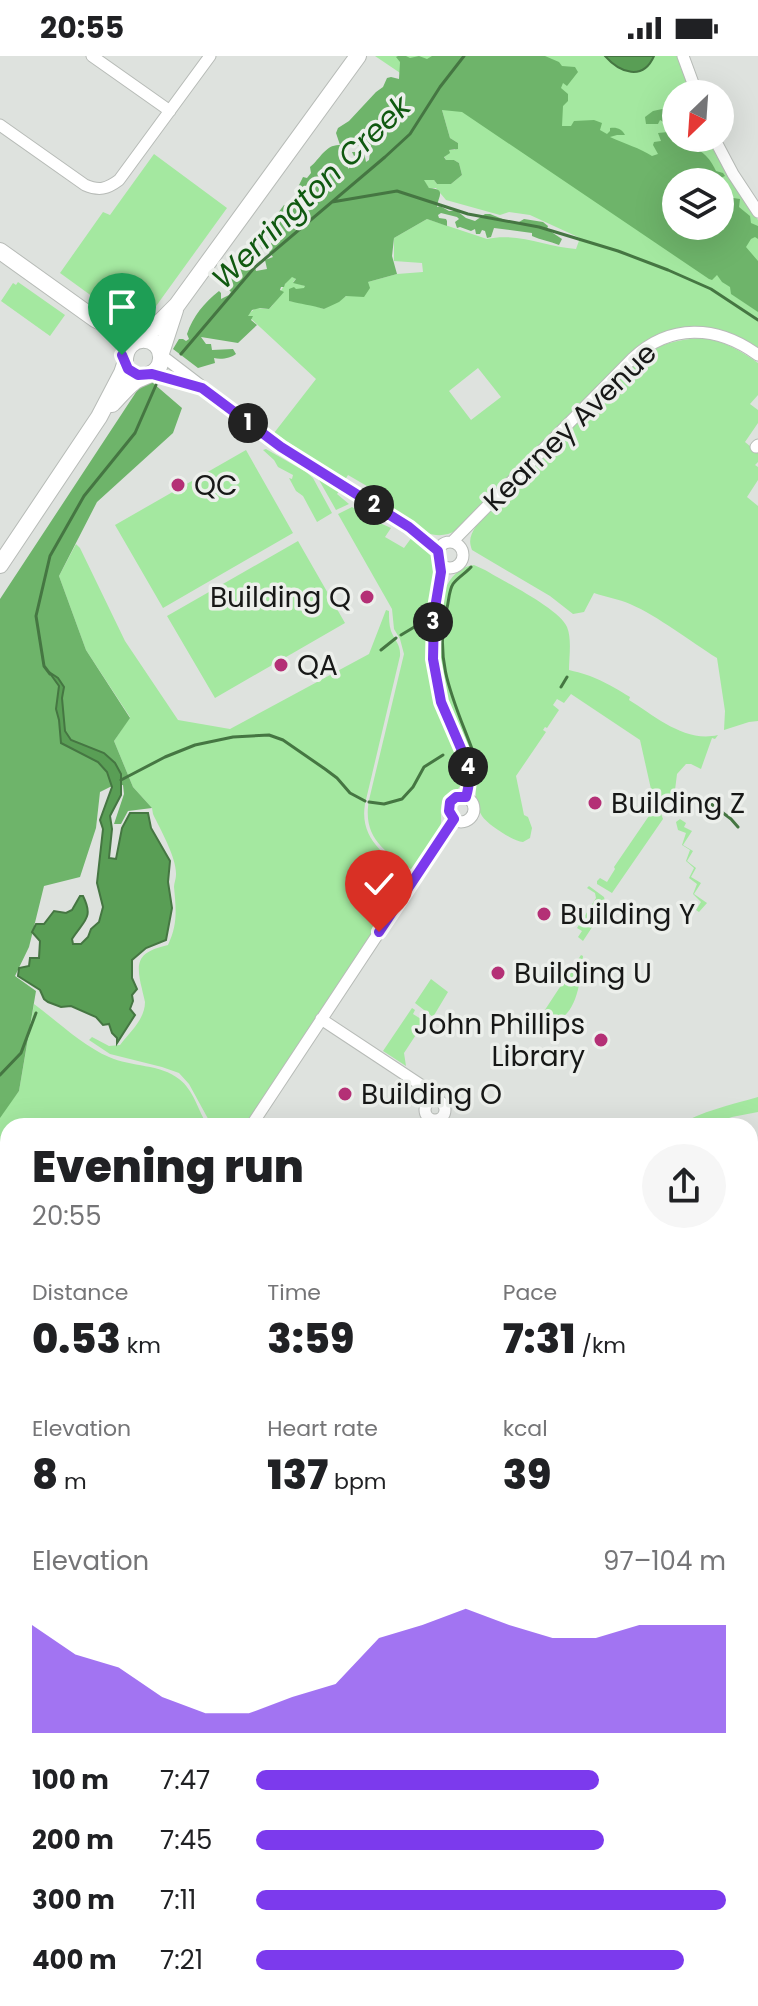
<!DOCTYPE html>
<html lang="en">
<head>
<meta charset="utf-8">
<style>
  :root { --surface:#fff; --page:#f6f6f6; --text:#202124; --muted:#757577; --accent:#7c3aed }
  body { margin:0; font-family:Poppins,sans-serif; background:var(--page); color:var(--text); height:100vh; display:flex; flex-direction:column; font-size:30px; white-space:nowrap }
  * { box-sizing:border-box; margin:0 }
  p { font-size:26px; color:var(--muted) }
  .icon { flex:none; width:44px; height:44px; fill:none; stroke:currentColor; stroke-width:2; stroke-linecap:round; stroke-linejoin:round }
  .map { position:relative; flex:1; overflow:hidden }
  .drawer { position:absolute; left:0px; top:1062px; width:758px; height:888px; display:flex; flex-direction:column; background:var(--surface); border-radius:24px 24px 0 0; box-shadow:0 8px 32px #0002 }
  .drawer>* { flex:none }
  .needle { width:52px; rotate:205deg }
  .buttons { position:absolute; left:662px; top:24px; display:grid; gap:16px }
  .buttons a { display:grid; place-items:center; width:72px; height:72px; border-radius:50%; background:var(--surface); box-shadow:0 8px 32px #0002; font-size:40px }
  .pin { position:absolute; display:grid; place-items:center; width:68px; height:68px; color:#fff; margin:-82px -34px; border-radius:50% 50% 50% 0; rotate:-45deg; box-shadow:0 0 8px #0007 }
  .pin .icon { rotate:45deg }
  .km { position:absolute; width:40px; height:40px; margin:-20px; border-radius:50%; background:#222; color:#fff; font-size:22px; line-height:40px; text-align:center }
  .round { display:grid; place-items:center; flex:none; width:84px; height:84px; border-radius:42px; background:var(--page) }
  .summary { display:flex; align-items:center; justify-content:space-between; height:136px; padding:0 32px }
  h1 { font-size:44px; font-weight:800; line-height:60px }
  .stats { display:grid; grid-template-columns:repeat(3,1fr); gap:12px; height:136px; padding:8px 32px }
  .stats div { display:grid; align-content:center }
  .stats b { font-size:40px; font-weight:800 }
  .stats small { font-size:22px; font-weight:400 }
  .stats p { font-size:22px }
  .chart { height:224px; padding:16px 32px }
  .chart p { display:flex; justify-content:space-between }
  .chart svg { width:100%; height:144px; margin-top:8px; fill:var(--accent); opacity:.7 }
  ul { padding:0 32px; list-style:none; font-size:26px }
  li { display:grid; grid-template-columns:128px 96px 1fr; align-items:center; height:60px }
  li i { height:20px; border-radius:10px; background:var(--accent) }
  .status { display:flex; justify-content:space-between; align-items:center; height:56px; padding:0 40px; background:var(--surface); direction:ltr }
  .status svg { height:22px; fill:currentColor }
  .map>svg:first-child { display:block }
  .green { fill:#a4e8a0; fill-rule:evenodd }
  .forest { fill:#6eb46a; fill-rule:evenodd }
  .water { fill:#599e55; stroke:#457642; stroke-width:2 }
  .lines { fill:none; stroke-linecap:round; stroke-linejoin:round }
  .stream { stroke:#457642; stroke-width:3 }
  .street-casing { stroke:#b7bbb7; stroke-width:13 }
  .secondary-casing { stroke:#b7bbb7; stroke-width:18 }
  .street { stroke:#fff; stroke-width:11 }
  .secondary { stroke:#fff; stroke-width:16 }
  .route-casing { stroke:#fff; stroke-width:16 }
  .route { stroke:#7c3aed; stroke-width:10 }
  .poi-dot { fill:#b43076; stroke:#ecefeb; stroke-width:3 }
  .labels { text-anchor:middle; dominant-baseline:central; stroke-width:7; stroke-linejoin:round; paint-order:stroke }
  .street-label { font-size:28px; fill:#171817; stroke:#ecefeb }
  .poi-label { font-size:28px; fill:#171817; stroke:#ecefeb; text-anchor:start }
  .water-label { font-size:30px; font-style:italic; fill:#105910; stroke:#ecefeb }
</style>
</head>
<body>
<div class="status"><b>20:55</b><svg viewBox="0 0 49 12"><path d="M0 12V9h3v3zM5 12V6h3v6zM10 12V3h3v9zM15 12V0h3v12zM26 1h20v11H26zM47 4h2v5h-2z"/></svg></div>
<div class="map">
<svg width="758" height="1950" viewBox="0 0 758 1950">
  <rect width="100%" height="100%" fill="#dee2de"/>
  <path class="green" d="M375,0H678L691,38H676V82H709L742,141L758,164V294C726,270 683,263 647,284C633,292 622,305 610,317L457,474C429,491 401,462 383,442L384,440L348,419L345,424L274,377L316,323L247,259L256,252L269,253C280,243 279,232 292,220L296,223L293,226L305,230V232L289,245L309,248L324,253L367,228L368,226L397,218L423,216L422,207L394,205V182L427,163L487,183C517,176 547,191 576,193L580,182L530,159L509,156L500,159L446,144L436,132H429L423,124L426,122L434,124L437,128H451L462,119L459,107L454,104H446L444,100L449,94H455L458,87L450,82L442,54H455ZM676,126H720V170H676ZM478,312L501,341L471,364L449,335Z
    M154,98L227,152L146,264L129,267L60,217L103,156L110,159Z
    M18,226L65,259L50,280L1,245L13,227L16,229Z
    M700,282C723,284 740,294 758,307V339L750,348L758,354V367L745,386L751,391L750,393L756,397L758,394V406L755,409L758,411V424L747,441L758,450V665L749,666L724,674L725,655L717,602C691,586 658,560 630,548C619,543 606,541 594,537L584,556L573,558L550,540L472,494C468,484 471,478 476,470L642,301C660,287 678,284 700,282Z
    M266,393L306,416L313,422L332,457L317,466L303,440L296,435L289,422L292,423L293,419L278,411L274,404L263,394Z
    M246,394L293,477L163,552L115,469Z
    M320,421L340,434L337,438L349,448L336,454L319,424Z
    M352,451L369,462L391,472L385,481L404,492L412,481C423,487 433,495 435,508C438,527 427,555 427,576C426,625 444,668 462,713C465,742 449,730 442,748C439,755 443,764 440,772C436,788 422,802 414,815C385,796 362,782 369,744L404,598L400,583L394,573L392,553L338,458Z
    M298,485L345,567L215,642L167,560Z
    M76,488L80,492L125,585L178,664L230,673L369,598L386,554L389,555C389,562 389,569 391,575C395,585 401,589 400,600L365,748C359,783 386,801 411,818L245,1070H212L189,1028L179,1017L162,1011L110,998L89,984L92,981L109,990L120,989C130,976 145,963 145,946C145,945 142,934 142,933C135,905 138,896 168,889C178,868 176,853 174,831C174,827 176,823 176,819C177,802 160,773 153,758L152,752L133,731L114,685L130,661L86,594L59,520Z
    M474,509L485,514C503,525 560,553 567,571C572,583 569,601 569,614C595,620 607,627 630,641L629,644C655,660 685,687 718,679L715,683L712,682L701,713L691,708H686L677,718L675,734L679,735L674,744C666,744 661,746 660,755L663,763L612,837L597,828V825L600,822L607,826L615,813L614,811L655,751L640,684L571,638L564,647L557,643L553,649L559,654L547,672L545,671L543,674L546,676L516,720L524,759L528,761L532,772L530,782L523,786C513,785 488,769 482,760C472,743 478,725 472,707C464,682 449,659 443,633C435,601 428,515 474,509Z
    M680,763L686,767L684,771L692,775L683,789L693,795L687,805L696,812L691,821L701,827L694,838L707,847L699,856L696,854L701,846L693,838L697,828L689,822L694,812L686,805L690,794L682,789L686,777L678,774L676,766Z
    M589,830L604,841L606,850L583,885L578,881L582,875L577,872L596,842L595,837L587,832Z
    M581,899L583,900C581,921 578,953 560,963C553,967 544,967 535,969Z
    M431,923L448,936L433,961L415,947Z
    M34,948C57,965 83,990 109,1001C131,1011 161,1008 179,1023C194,1034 198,1055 208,1070H8V1297L0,1292V1059L19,1035Z
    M412,952L415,954L413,958L421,963L424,960L427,962L404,997L406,1010L383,995Z
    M758,1041V1056L732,1061L706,1070H677C702,1055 730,1049 758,1041Z
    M758,1129V1182L750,1194V1131Z
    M750,1854L758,1860V1950H250L255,1944L254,1942H750Z"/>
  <path class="forest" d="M398,0H406L410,2L419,0L427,3L432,0H545L559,6L562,10L575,11L578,16L567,30L563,27L561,32L568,38V45L563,50L562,70H571L574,65L594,64L602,67L600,74L607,78L610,75V72C617,71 622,73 625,79H617L610,81C625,88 640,92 652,100L658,98L653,89L654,86L661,85L658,77L668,76L672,71L660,64L658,68H646L645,61L653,55L676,50V82H689L690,85L689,88L691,91C703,94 711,104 716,115L723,117L725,120L712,126H676V170H720V140L740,143L739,151L750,160L751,167L758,170V183L755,181L751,183L746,191L758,205V256L731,238L730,231L722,226L717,219L712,224L709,223L462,56L442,54L450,82L458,87V93L449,94L450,97L444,101L446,104H454L459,107L462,119L451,128H437L434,124H424L429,132C447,133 438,140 437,151L440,150L449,155H457L466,162L475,165L485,158H490L510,166H519L524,163L543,166L548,170L547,173L562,183L559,189C550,185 540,184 532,180V177L494,172L491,181L487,182L485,175L482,174L480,178H476L475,173L471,175L460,171L457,172L455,166L459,163L457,161L441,157L438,159L439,162L446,163L447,165V170L427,163L394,182L392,200L397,218L368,226L370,232L364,241L346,240L339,246L324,253C312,249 300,248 289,245V233L294,231L296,233L304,232L305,230L293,227L296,223L292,221L285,228L284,231H281L280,234L284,236L269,253L260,252L252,254L248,260H253L251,264L257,269L238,287L201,281L206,288H211L212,294L233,293L236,298C231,302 221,304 214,302L215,307L198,312L173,293L179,283H183L186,285L189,283L187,278C193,260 204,247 219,235L221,237V243L229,239L231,236L224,229L238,213L254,207L256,215L267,213L265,204L273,201L269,196L262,193L260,189L263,187L270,189L277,180L275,177L277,170L280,166L278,157L284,149L294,152L298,141L301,146L305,144L310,146L312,144L309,140H305L297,133L303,121L307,122L311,117L310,111C320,103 326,88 340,89L336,77L338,72L349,65L376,36L383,31L387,22L391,21L399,23L400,6L396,1ZM369,87L371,89L369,104L366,106L364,96H352L354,100L359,99V104L353,107L348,113V105L345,104V99L341,98V89L351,88L353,91Z
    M146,321L182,352L173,377L97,446L59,520L86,594L130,662L114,685L133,731L152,752L128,755L121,768H114L124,738L123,729L110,731L100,736L96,772L80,821L44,830L29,891L15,920L36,935L19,1035L0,1062V543Z"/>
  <path class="water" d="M605,0H654C643,25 620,17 605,0Z
    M49,616L58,622L64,631L62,642L65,675L71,684L104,697L115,707L121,718V739L110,760L112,773L109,802L116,803L122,772L130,757H148L151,772L170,805L168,826L172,852L166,884L146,892L132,904V922L137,933L132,939L133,945L130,953L135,959L117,987V982L112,977L109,968L103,969L96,961L71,950L61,951L48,946L44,943L40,934L18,920L19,912L29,910L30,902H39L40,885L32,876L36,868H44L54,855L66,857L72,854L80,840H83C94,862 84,864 72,883L73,888H81L88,881L91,873L99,866L103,851L97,827L103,773L100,764L112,731L107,716L98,706L61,687L59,664L56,653L59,630Z"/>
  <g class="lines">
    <path class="stream" d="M332,146L397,135L468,158L539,171L618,195L668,214L711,233L758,264
      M181,298L254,212L385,101L410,78L440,31L464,0
      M471,511C466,517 458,521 453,528C449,534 449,544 447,552C430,614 464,662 481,719
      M401,579L416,570
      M381,594L396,582
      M50,618L44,610L36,560L50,500L84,440L135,377L156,329
      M561,631L567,621
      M121,724L165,701L195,689L233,681L269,679L283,684L325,713L337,722L350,737L365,745
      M706,744L731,763L738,771
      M369,746L384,748L402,743L413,731L424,711L443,699
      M0,1019L21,997L36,957"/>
    <g class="street-casing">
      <path id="street" d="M92,0L170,55
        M683,0L697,38
        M0,69L85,129C99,135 107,133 119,124L210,0
        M714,82L733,118L758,156
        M161,299L281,391L409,471L438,495
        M152,318L198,330
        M756,391L758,389
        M452,486L632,303C670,267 717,269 758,299
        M437 499a13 13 0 1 1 26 0a13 13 0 1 1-26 0Z
        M441,508L433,569V603L441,646L469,713L470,727L466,741
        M448 753a13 13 0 1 1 26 0a13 13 0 1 1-26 0Z
        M321,963L430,1035L437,1044
        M425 1054a10 10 0 1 1 20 0a10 10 0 1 1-20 0Z
        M251,1070L454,763
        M750,1117L758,1115
        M0,1489L8,1495
        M750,1585L758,1574
        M0,1639L5,1636
        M750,1670L758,1675
        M0,1749L8,1756
        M230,1942L234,1950"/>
    </g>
    <g class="secondary-casing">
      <path id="secondary" d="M0,195L95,263L137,284
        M143,283L177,249L358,0
        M161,297L175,254
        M112,348C119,341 126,332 134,326C144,319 160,319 161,303C163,278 124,276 125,306
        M0,509L99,361L122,317L125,308
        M0,1307L8,1310
        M750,1835L758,1841"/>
    </g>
    <use href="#street" class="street"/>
    <use href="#secondary" class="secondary"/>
  </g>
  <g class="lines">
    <g class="route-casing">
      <path id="route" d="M122,299L128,313L138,319L152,318L202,332L281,391L409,471L438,495L441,516L434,558L433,603L441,646L466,704C470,718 470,727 466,741H456L450,746L449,755L454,763L379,876"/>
    </g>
    <use href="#route" class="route"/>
  </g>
  <g class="poi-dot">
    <circle cx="178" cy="429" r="8"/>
    <circle cx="367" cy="541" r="8"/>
    <circle cx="281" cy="609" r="8"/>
    <circle cx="595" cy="747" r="8"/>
    <circle cx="544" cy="858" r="8"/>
    <circle cx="498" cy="917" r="8"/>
    <circle cx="601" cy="984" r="8"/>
    <circle cx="345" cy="1038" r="8"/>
  </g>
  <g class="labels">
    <g class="street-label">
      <text transform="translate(570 371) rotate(-44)">Kearney Avenue</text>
    </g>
    <g class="poi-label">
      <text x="194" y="429">QC</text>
      <text x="351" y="541" text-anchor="end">Building Q</text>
      <text x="297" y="609">QA</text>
      <text x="611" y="747">Building Z</text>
      <text x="560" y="858">Building Y</text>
      <text x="514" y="917">Building U</text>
      <text x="585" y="968" text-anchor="end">John Phillips<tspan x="585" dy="32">Library</tspan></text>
      <text x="361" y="1038">Building O</text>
    </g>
    <g class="water-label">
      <text transform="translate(311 136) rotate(-44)">Werrington Creek</text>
    </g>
  </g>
</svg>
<div class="buttons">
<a><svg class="needle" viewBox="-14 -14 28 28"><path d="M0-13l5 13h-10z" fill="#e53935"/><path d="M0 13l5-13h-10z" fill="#757577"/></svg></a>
<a><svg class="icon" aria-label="layers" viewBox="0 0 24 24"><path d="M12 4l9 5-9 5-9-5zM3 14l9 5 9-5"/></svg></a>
</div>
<div class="pin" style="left:122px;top:299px;background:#1e9e55"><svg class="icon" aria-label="arrive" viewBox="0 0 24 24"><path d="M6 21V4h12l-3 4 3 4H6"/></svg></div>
<div class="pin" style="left:379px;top:876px;background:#d93025"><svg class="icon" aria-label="check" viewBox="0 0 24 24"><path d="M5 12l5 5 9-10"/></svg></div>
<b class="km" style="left:248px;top:367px">1</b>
<b class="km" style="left:374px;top:449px">2</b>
<b class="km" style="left:433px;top:566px">3</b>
<b class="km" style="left:468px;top:711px">4</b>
<section class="drawer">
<div class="summary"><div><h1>Evening run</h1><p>20:55</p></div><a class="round"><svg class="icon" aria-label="share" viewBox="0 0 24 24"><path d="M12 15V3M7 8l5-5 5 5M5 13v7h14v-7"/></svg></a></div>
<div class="stats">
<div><p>Distance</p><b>0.53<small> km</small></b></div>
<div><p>Time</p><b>3:59</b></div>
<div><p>Pace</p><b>7:31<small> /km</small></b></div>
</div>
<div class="stats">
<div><p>Elevation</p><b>8<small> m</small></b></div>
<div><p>Heart rate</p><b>137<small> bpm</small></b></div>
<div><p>kcal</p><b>39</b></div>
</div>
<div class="chart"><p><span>Elevation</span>97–104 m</p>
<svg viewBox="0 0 160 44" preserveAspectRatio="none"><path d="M0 44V11L10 20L20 24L30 33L40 38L50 38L60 33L70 29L80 15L90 11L100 6L110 11L120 15L130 15L140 11L150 11L160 11V44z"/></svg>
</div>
<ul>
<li><b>100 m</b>7:47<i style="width:73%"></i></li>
<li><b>200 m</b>7:45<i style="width:74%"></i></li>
<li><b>300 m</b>7:11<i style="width:100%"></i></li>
<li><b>400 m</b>7:21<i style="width:91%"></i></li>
</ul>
</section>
</div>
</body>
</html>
